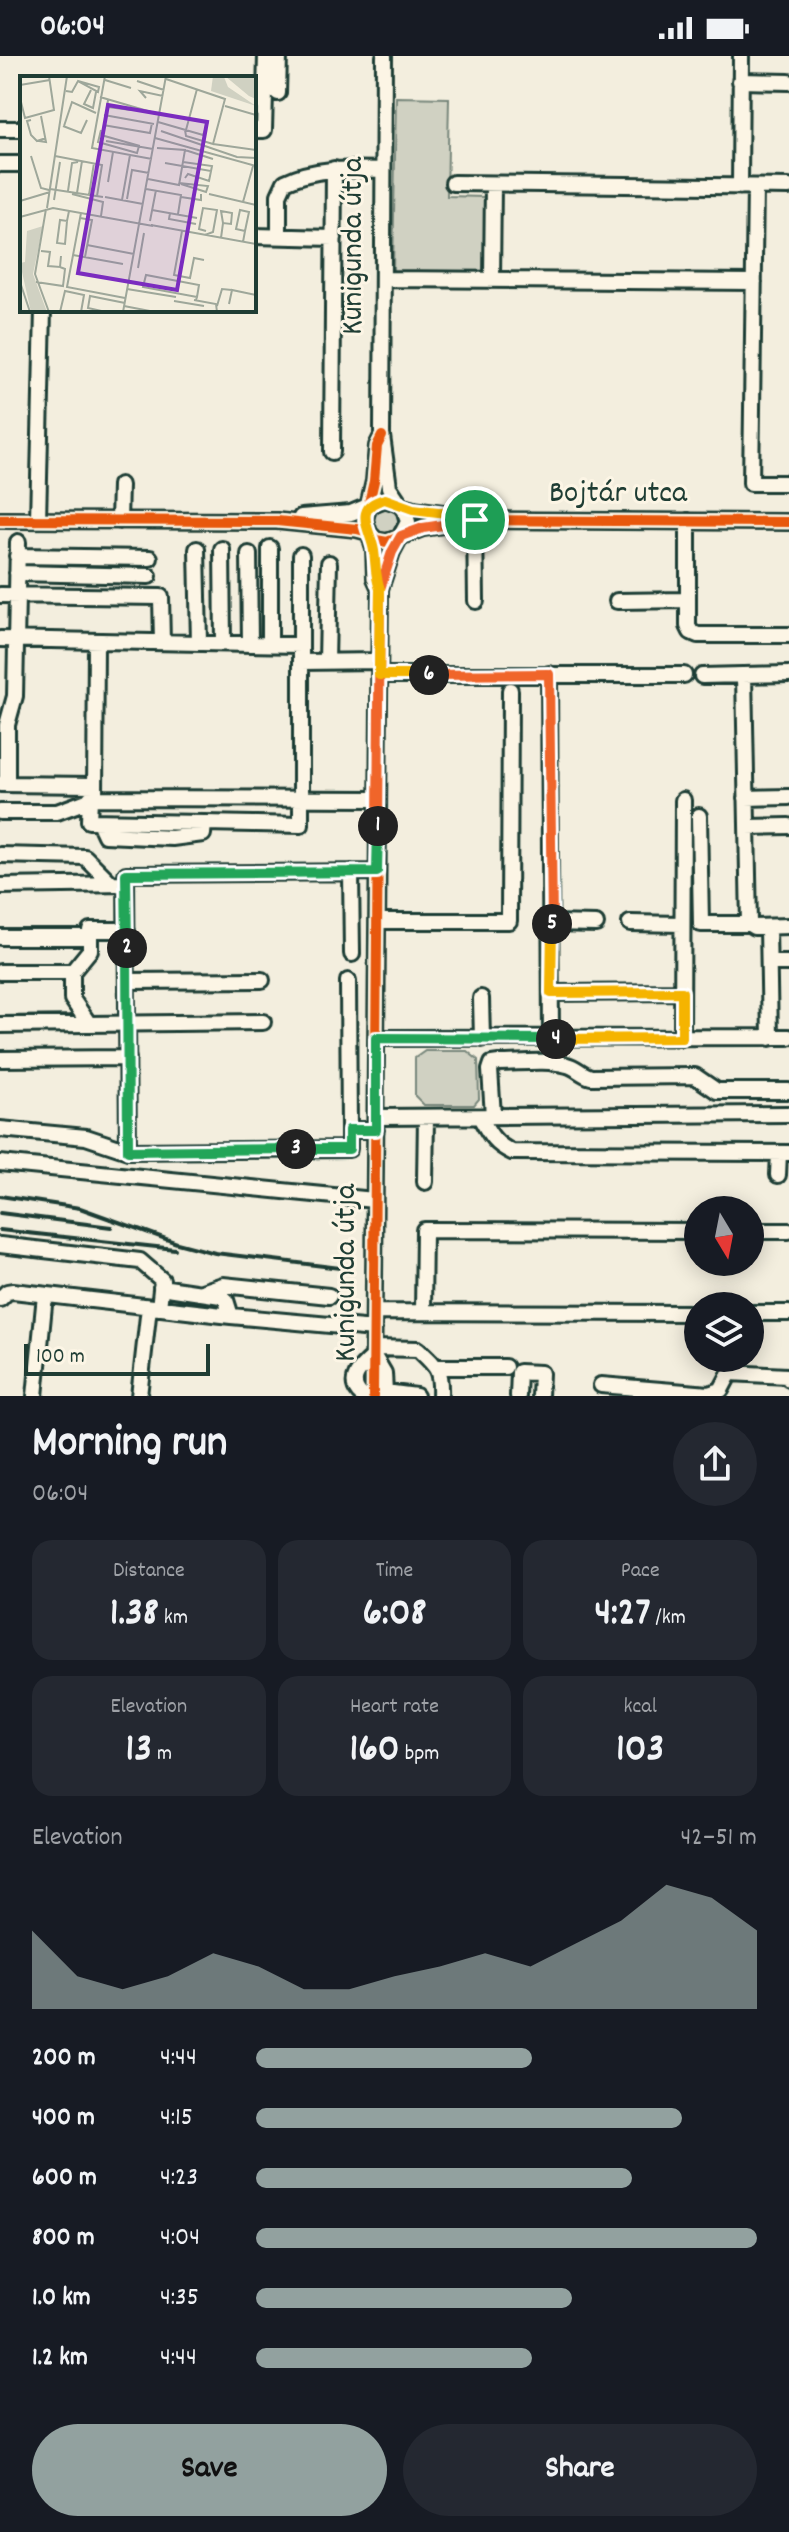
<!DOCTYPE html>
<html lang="en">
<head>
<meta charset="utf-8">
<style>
  :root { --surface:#171b24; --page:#242831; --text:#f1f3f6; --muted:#9ea1a6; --accent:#92a19f }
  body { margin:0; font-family:Dekko,sans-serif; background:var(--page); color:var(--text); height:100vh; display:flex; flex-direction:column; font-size:30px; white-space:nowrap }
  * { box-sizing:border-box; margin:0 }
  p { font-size:26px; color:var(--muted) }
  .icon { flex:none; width:44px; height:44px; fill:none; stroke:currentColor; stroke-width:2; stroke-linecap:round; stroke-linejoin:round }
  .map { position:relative; height:1340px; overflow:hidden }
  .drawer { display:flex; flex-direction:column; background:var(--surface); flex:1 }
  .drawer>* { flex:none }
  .needle { width:52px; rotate:170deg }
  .fabs { position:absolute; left:684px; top:1140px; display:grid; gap:16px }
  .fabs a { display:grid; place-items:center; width:80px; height:80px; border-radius:50%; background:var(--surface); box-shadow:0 4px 20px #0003; font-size:40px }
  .scale { position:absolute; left:24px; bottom:20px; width:186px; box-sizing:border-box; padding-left:8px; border:4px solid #1f3d34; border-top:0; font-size:22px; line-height:28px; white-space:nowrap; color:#1f3d34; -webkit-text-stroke:6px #fcf5e5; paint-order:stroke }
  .pin { position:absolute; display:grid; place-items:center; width:68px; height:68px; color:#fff; margin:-34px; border:4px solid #fff; border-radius:50%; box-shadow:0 2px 8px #0007 }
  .km { position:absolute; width:40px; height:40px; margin:-20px; border-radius:50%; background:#222; color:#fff; font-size:22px; line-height:40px; text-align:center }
  .round { display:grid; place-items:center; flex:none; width:84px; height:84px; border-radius:42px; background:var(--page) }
  .summary { display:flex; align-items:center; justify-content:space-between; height:136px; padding:0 32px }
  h1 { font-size:44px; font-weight:700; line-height:60px }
  .stats { display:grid; grid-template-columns:repeat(3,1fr); gap:12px; height:136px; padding:8px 32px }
  .stats div { display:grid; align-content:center; border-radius:20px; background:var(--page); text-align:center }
  .stats b { font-size:40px; font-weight:700 }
  .stats small { font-size:22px; font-weight:400 }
  .stats p { font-size:22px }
  .chart { height:224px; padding:16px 32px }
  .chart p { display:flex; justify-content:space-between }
  .chart svg { width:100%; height:144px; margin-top:8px; fill:var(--accent); opacity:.7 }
  .button { display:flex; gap:16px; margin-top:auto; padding:16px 32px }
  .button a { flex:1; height:92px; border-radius:48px; background:var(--accent); color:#111; font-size:32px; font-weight:700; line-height:92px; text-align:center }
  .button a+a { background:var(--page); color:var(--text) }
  ul { padding:0 32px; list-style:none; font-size:26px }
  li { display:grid; grid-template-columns:128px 96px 1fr; align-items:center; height:60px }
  li i { height:20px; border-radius:10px; background:var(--accent) }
  .status { display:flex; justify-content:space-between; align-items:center; height:56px; padding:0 40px; background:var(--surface); direction:ltr }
  .status svg { height:22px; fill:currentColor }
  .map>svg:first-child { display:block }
  .green { fill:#d0d1c2; stroke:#78877b; stroke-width:2 }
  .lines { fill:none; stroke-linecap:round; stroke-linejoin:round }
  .minor-casing { stroke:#1f3d34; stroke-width:20 }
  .minor { stroke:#fcf5e5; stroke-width:14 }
  .rail { stroke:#1f3d34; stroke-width:4 }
  .cycleway-casing { stroke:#fcf5e5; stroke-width:15 }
  .cycleway { stroke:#e8590c; stroke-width:10 }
  .split-1-casing { stroke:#fff; stroke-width:16 }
  .split-2-casing { stroke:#fff; stroke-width:16 }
  .split-3-casing { stroke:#fff; stroke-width:16 }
  .split-4-casing { stroke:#fff; stroke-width:16 }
  .split-5-casing { stroke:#fff; stroke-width:16 }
  .split-6-casing { stroke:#fff; stroke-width:16 }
  .split-7-casing { stroke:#fff; stroke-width:16 }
  .split-1 { stroke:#f0652b; stroke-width:10 }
  .split-2 { stroke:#22a559; stroke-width:10 }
  .split-3 { stroke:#22a559; stroke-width:10 }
  .split-4 { stroke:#22a559; stroke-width:10 }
  .split-5 { stroke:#f5b400; stroke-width:10 }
  .split-6 { stroke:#f0652b; stroke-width:10 }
  .split-7 { stroke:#f5b400; stroke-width:10 }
  .labels { text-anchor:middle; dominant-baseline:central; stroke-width:6; stroke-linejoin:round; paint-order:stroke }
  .street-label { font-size:32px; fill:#1f3d34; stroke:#fcf5e5 }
  .inset-road { fill:none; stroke:#9ea79a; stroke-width:2 }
  .view { fill:#7b2cbf; fill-opacity:0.15; stroke:#7b2cbf; stroke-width:4 }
  .inset-edge { fill:none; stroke:#1f3d34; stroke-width:4 }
</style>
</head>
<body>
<div class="status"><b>06:04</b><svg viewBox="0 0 49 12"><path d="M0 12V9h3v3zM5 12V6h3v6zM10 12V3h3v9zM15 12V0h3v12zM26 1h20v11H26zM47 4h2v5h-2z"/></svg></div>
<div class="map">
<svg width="789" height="1340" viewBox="0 0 789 1340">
  <rect width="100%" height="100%" fill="#f3eede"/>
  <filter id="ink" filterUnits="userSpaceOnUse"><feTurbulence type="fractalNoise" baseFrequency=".0125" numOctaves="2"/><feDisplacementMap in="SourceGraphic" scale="16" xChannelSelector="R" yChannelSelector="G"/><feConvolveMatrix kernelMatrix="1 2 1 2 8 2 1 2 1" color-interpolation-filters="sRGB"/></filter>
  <g filter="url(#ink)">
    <path class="green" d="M396,41L449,42L447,140L485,141L484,219L393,218Z
      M374 465a12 12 0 1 1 24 0a12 12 0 1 1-24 0Z
      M425,995H467L478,1004L479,1043L474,1049H424L415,1040V1002Z"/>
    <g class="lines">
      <g class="minor-casing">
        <path id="minor" d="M740,25L789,26
          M278,37L279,0
          M0,73H22
          M254,74H264L266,0
          M0,108H22
          M453,127L789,131
          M740,131L741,0
          M755,131L751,427H789
          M254,180L334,182
          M279,181V139L285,126C316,111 349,113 383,114
          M383,223L754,226
          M492,224L493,128
          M332,396L334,113
          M301,461L351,457L385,443L413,453L465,460
          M0,464L277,465L357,473L368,476L376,484L387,486L423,472L475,464L789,466
          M38,464L43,254
          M475,464L476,545
          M119,465L120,429
          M688,465V570L691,576L698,579H789
          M270,492V588
          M197,493L199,587
          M222,493L223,587
          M249,498L250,588
          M17,500L150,502
          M17,517L149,520
          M380,533L392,496L408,466L405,455L389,431L382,380L384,0
          M0,539L161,541L162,586
          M617,545L688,544
          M0,583L301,589
          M96,586L95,742L378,743
          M301,606L379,605
          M327,606L329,507
          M549,618L551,983
          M379,619H684
          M744,619L749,868L754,871L789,870
          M702,620L789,618
          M0,728L95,729
          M7,728V669L15,640L18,486
          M90,742L89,765L204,767L203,778L172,782L105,779L99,766
          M746,742L789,741
          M0,756H57L95,742
          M699,760L701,868H749
          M204,767L301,769V499
          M747,771L789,770
          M0,799L85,801L112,828
          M351,816L352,898
          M0,830L126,828
          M377,865H509L510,634
          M552,867L596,868
          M630,867L682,868
          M768,871L770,982
          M0,881H90V874H127
          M769,907H789
          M0,916H72L90,894V881
          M72,916V943L89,968
          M127,925L262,924
          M348,925L349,1074H376
          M551,937L682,936
          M481,942L482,983
          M0,969L263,966
          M376,982L789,981
          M682,982L683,744
          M0,1003L128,1002
          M493,1060L490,1014L492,1008L499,1007C520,1007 546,1003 567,1009C576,1011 581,1018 591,1021L695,1020L717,1035H789
          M376,1061L789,1058
          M480,1061C489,1077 494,1088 512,1096L789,1097
          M0,1073L86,1081L128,1095
          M349,1074V1093L128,1095L126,818L377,816
          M0,1107L374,1144
          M778,1119L779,1097
          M425,1126L426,1061
          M750,1175H789
          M0,1189L140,1205L162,1224L159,1252
          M161,1231L221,1240L226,1244L231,1260
          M199,1237L223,1229L329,1240
          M0,1243L7,1236L13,1235L231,1260L374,1273
          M374,1256L698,1257
          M423,1256L424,1174L698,1175
          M750,1257H789
          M374,1292L418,1293C437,1311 441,1313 440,1340
          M374,1300L384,1317L385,1336L381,1340
          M436,1311H505
          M601,1329L709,1338L721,1334L730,1317L787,1320L789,1323
          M385,1336L416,1340
          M35,1340L45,1239
          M139,1340L149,1251
          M362,1340C345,1325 361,1311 374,1300
          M373,1340L380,533L375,522L374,492L365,464L374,425L377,390L382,380
          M518,1340L519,1316L541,1317L540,1340"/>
      </g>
      <use href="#minor" class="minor"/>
      <path class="rail" d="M0,1140L80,1152L177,1187L215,1197L340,1212
        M0,1157L111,1171
        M0,1174L175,1193"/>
      <g class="cycleway-casing">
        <path id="cycleway" d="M0,464L277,465L357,473L368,476L376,484L387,486L423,472L475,464L789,466
          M373,1340L380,533L375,522L374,492L365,464L374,425L377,390L382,380"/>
      </g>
      <use href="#cycleway" class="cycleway"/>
    </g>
  </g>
  <g class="lines" filter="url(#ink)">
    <g class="split-1-casing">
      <path id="split-1" d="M378,770L380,533L392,496L401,480L423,472L475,464"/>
    </g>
    <g class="split-2-casing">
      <path id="split-2" d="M127,892L126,818L377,816L378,770"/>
    </g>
    <g class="split-3-casing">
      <path id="split-3" d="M127,892L128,1095L296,1093"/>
    </g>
    <g class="split-4-casing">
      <path id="split-4" d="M296,1093H349V1074H376V982L556,983"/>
    </g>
    <g class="split-5-casing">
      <path id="split-5" d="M552,868L551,937L682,936V982L556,983"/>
    </g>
    <g class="split-6-casing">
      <path id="split-6" d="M429,619L549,618L552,868"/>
    </g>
    <g class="split-7-casing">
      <path id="split-7" d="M429,619H379L380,533C375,520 376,509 374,495C371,474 351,451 385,443L413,453L463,459L475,464"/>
    </g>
    <use href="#split-1" class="split-1"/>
    <use href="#split-2" class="split-2"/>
    <use href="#split-3" class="split-3"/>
    <use href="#split-4" class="split-4"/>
    <use href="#split-5" class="split-5"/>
    <use href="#split-6" class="split-6"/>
    <use href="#split-7" class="split-7"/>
  </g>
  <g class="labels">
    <g class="street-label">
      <text transform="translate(355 190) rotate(-90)">Kunigunda útja</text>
      <text x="618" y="439">Bojtár utca</text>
      <text transform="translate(348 1217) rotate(-90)">Kunigunda útja</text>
    </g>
  </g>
  <g transform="translate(20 20)">
    <rect width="236" height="236" fill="#f3eede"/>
    <path d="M193,0L204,1L208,11L236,30L191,15ZM205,0H236V23L229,20ZM23,150L13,198L27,236H11L0,187L5,186L7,155Z" fill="#d0d1c2"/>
    <path class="inset-road" d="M85,0L72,72L132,83M146,3L205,23L193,68L166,60L165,54M85,4L111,12M117,5L144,14M0,9L30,4M71,14L64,28L73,32L76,16M46,15L52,16L58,5L78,16L79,11L58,5M80,21L138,38M0,22L5,42L34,34L29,0M126,22L120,15L143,20M88,24L87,31L111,34M205,30L236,39M84,39L134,48M11,44L7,45L11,59L17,65L26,62M138,46L183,59L188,46M83,49L130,57L132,47M43,50L61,57L67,44M44,50L52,26L76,37M81,54L78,66L117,77L119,70M166,54L177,13M141,55L217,81L236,82M81,59L120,70M135,62L236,90M19,65L26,66L21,40M86,65L133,73M193,68L236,74M165,74L193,83M11,80L21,112L29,114M35,80L82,89L77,120M163,86L192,90L191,95M145,87L191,95L189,105L168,98L165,102M128,103L159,109L165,74L137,72M88,106L93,76M159,107L188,110L186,116L161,108M30,113L83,121M126,113L161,119L158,138M48,115L52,87L58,86M57,117L62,85M52,118L83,126L81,140M189,118L236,129M69,119L74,87M85,121L123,128M161,121L181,124V118M107,123L112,94L129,97M34,124L40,86M102,124L110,79M0,125L30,116M223,126L233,90M27,132L47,0M26,133L15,198L29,236M132,134L177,142M61,137L47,211L105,222M150,137L149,143L176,148M0,141L33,132L133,150M60,142L72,144L65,181M47,145L45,168L37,167L40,144L47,145L49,135M130,145L136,114M131,149L236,168M162,155L154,199L170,202L174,182L184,184M185,159L193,156L197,134L183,132L179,153L186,155M201,162L203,147L211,148L212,137L201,135L203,147M223,166L225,155L229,136L220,134L216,153L225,155M67,169L114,178M21,175L30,176L28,190L40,191L41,180M53,179L103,188M118,192L124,157M0,206L10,236M16,206L43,210L45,193L40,191M107,213L156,221M174,224L196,228L197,236M176,224L177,221L179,209L126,199L123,211L177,221M154,225L184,230M209,228L212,214L236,219M104,230L135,236M197,230L202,213L212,214M40,236L45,215L64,219L61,236M86,236L68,232L70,220L105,227M103,236L146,0"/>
    <path class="view" d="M88,29L187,46L157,214L58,197Z"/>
    <rect width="236" height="236" class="inset-edge"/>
  </g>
</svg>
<div class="fabs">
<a><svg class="needle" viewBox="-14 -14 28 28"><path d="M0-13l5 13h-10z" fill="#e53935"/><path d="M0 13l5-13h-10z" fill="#9ea1a6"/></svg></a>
<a><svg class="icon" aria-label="layers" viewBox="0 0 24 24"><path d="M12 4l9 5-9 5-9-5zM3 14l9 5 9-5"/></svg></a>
</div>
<div class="scale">100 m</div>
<div class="pin" style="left:475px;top:464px;background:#1e9e55"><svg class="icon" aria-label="arrive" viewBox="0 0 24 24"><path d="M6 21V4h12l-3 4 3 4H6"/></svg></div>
<b class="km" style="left:378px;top:770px">1</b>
<b class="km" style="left:127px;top:892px">2</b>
<b class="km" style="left:296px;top:1093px">3</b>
<b class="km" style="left:556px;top:983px">4</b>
<b class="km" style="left:552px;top:868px">5</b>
<b class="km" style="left:429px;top:619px">6</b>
</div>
<section class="drawer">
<div class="summary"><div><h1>Morning run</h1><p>06:04</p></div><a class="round"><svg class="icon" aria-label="share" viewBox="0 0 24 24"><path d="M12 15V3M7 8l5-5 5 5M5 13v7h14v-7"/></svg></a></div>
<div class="stats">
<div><p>Distance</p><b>1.38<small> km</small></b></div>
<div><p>Time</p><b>6:08</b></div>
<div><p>Pace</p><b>4:27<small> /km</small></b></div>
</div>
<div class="stats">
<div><p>Elevation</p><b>13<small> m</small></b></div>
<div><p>Heart rate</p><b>160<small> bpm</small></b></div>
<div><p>kcal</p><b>103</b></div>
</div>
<div class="chart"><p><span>Elevation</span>42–51 m</p>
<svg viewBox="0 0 160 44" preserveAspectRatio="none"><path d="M0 44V20L10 34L20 38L30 34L40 27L50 31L60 38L70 38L80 34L90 31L100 27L110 31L120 24L130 17L140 6L150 10L160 20V44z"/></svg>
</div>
<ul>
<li><b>200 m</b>4:44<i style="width:55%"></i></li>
<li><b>400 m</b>4:15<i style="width:85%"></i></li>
<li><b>600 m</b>4:23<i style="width:75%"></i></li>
<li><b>800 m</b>4:04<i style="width:100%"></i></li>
<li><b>1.0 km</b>4:35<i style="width:63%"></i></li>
<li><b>1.2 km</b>4:44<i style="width:55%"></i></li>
</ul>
<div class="button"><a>Save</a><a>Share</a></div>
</section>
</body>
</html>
